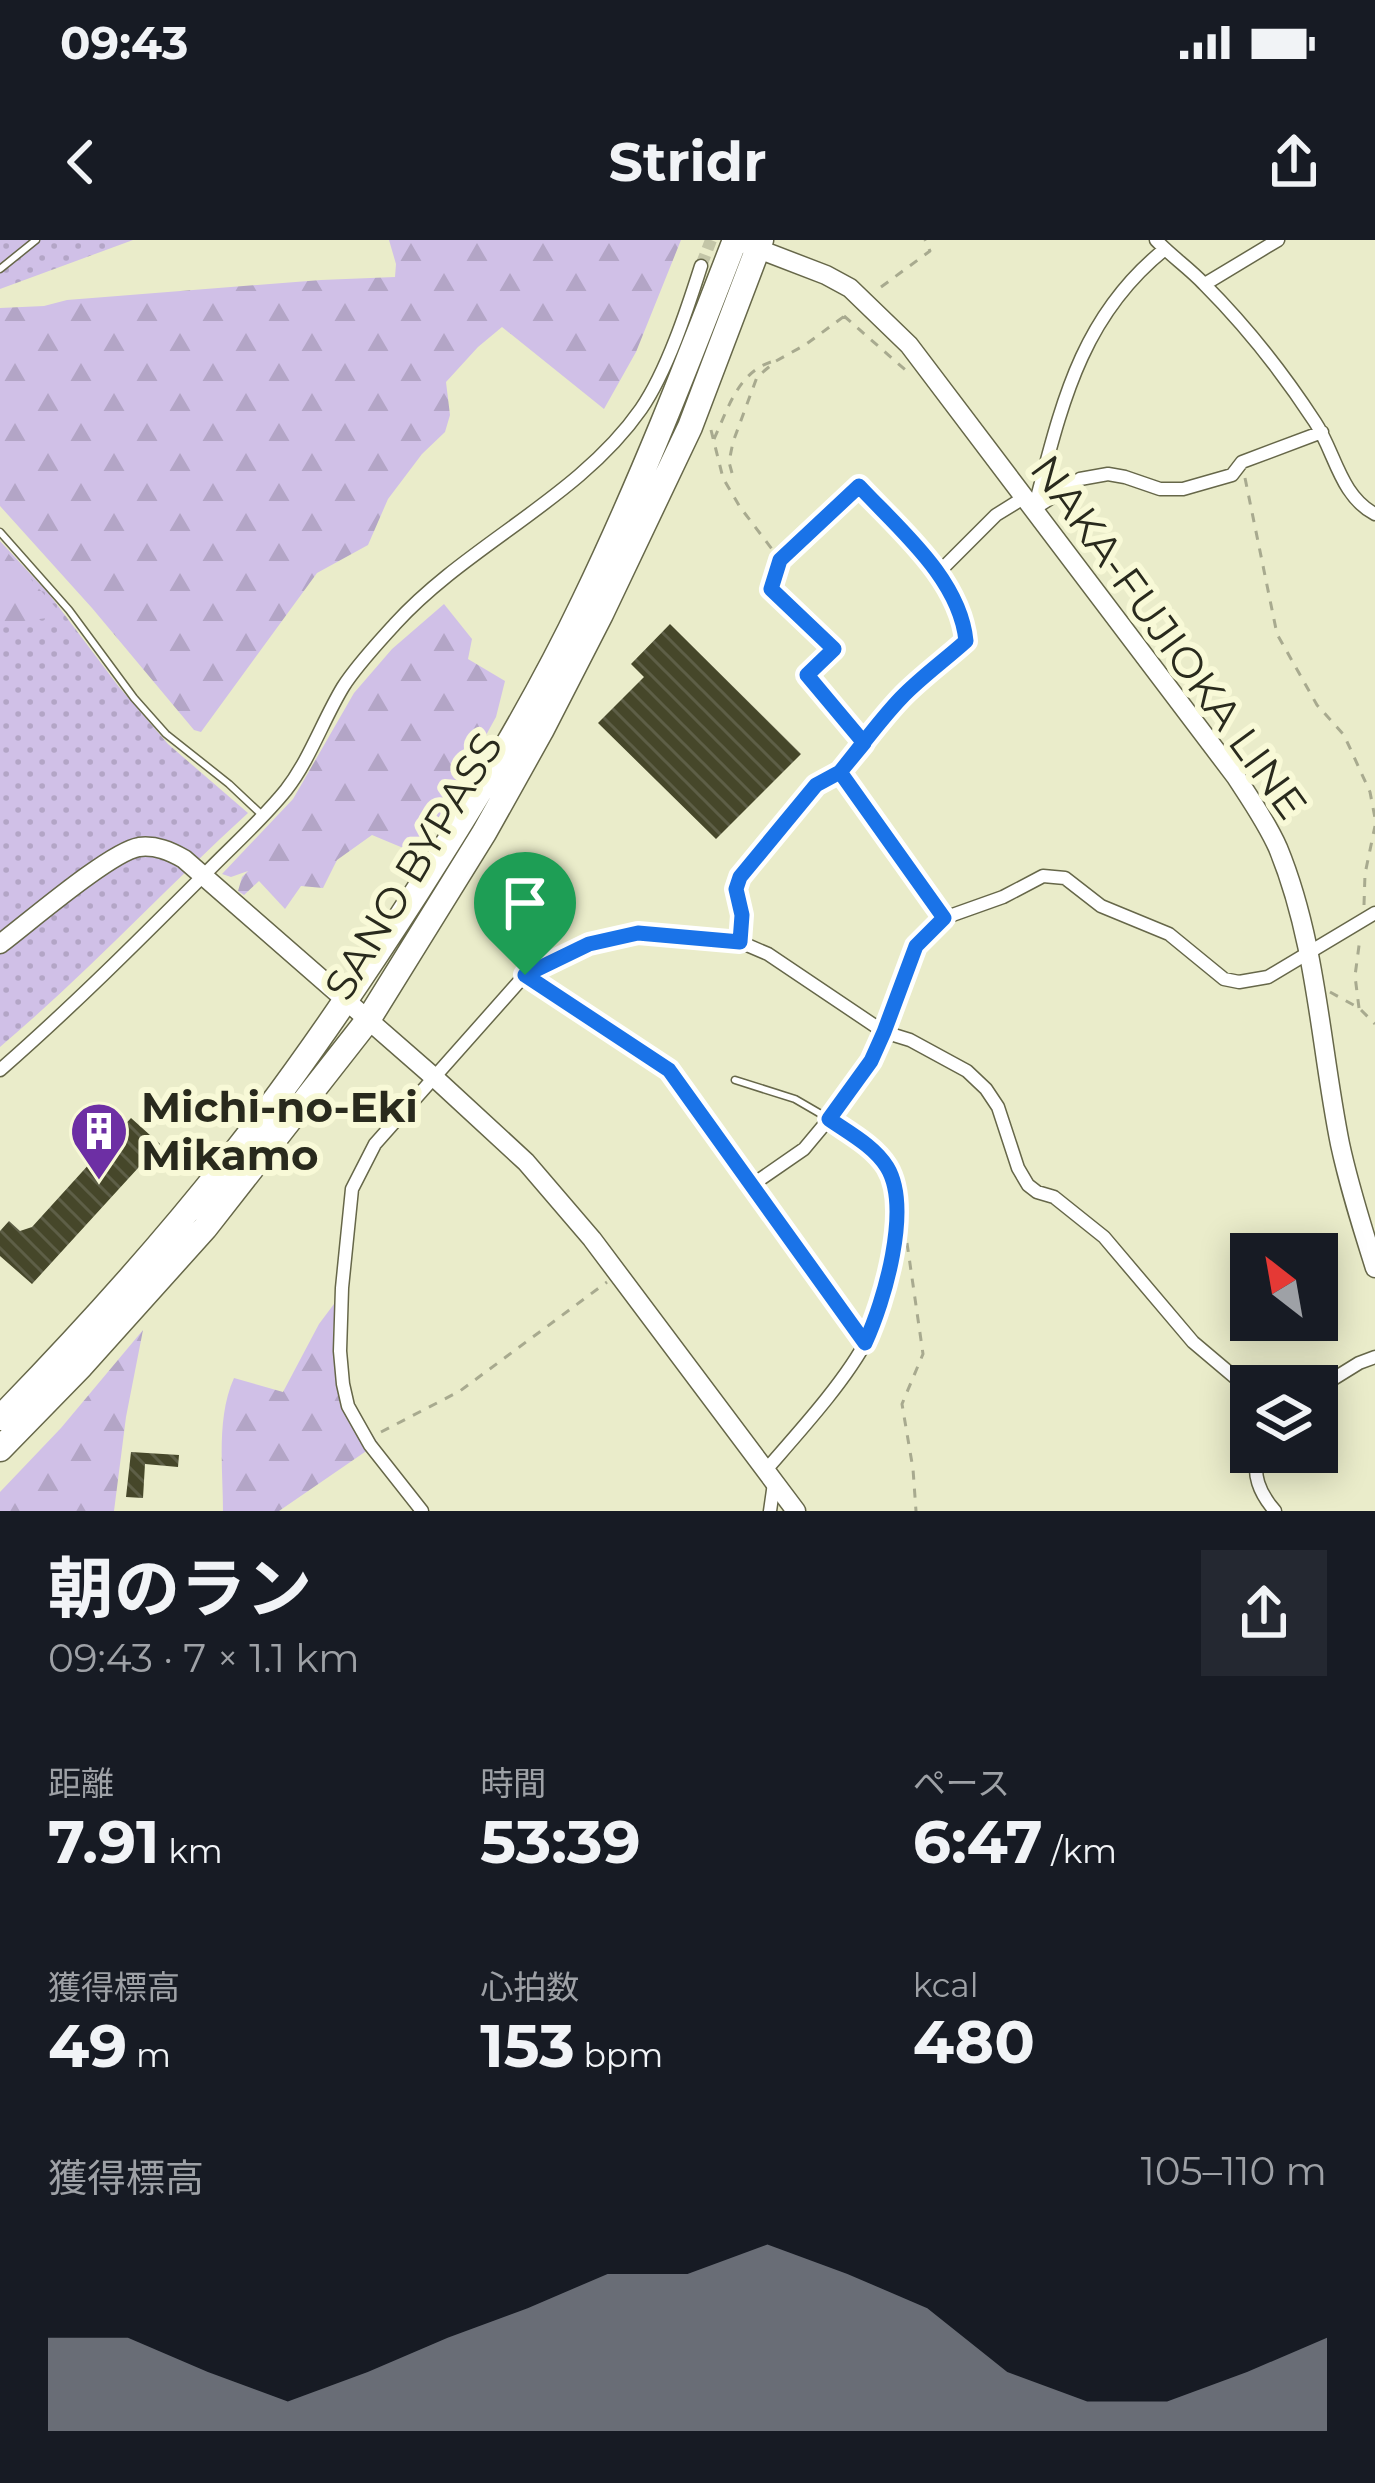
<!DOCTYPE html>
<html lang="ja">
<head>
<meta charset="utf-8">
<style>
  :root { --surface:#171b24; --page:#242831; --text:#f1f3f6; --muted:#9ea1a6; --accent:#8c9099 }
  body { margin:0; font-family:Montserrat,"Noto Sans JP",sans-serif; background:var(--page); color:var(--text); height:100vh; display:flex; flex-direction:column; font-size:45px; white-space:nowrap }
  * { box-sizing:border-box; margin:0 }
  p { font-size:39px; color:var(--muted) }
  .icon { flex:none; width:66px; height:66px; fill:none; stroke:currentColor; stroke-width:2; stroke-linecap:round; stroke-linejoin:round }
  .map { position:relative; height:1271px; overflow:hidden }
  .drawer { display:flex; flex-direction:column; background:var(--surface); flex:1 }
  .drawer>* { flex:none }
  .needle { width:78px; rotate:329deg }
  .tools { position:absolute; left:1230px; top:993px; display:grid; gap:24px }
  .tools a { display:grid; place-items:center; width:108px; height:108px; border-radius:0px; background:var(--surface); box-shadow:0 6px 30px #0003; font-size:60px }
  .pin { position:absolute; display:grid; place-items:center; width:102px; height:102px; color:#fff; margin:-123px -51px; border-radius:50% 50% 50% 0; rotate:-45deg; box-shadow:0 0 12px #0007 }
  .pin .icon { rotate:45deg }
  .round { display:grid; place-items:center; flex:none; width:126px; height:126px; border-radius:0px; background:var(--page) }
  .summary { display:flex; align-items:center; justify-content:space-between; height:204px; padding:0 48px }
  h1 { font-size:66px; font-weight:700; line-height:90px }
  .stats { display:grid; grid-template-columns:repeat(3,1fr); gap:18px; height:204px; padding:12px 48px }
  .stats div { display:grid; align-content:center }
  .stats b { font-size:60px; font-weight:700 }
  .stats small { font-size:33px; font-weight:400 }
  .stats p { font-size:33px }
  .chart { height:336px; padding:24px 48px }
  .chart p { display:flex; justify-content:space-between }
  .chart svg { width:100%; height:216px; margin-top:12px; fill:var(--accent); opacity:.7 }
  .status { display:flex; justify-content:space-between; align-items:center; height:84px; padding:0 60px; background:var(--surface); direction:ltr }
  .status svg { height:33px; fill:currentColor }
  header { display:flex; justify-content:space-between; align-items:center; height:156px; padding:0 48px; background:var(--surface); font-size:54px; font-weight:700 }
  .map>svg:first-child { display:block }
  .grass { fill:url(#grass-dots) }
  .forest { fill:url(#forest-firs) }
  .building { fill:url(#building-back-hatch) }
  .lines { fill:none; stroke-linecap:round; stroke-linejoin:round }
  .street-tunnel { stroke:#c3c5a7; stroke-width:12; stroke-dasharray:12 6; stroke-linecap:butt }
  .lane-casing { stroke:#666749; stroke-width:9 }
  .street-casing { stroke:#666749; stroke-width:15 }
  .secondary-casing { stroke:#666749; stroke-width:21 }
  .highway-casing { stroke:#666749; stroke-width:27 }
  .path { stroke:#a8aa8f; stroke-width:3; stroke-dasharray:9 9; stroke-linecap:butt }
  .lane { stroke:#fff; stroke-width:6 }
  .street { stroke:#fff; stroke-width:12 }
  .secondary { stroke:#fff; stroke-width:18 }
  .highway { stroke:#fff; stroke-width:24 }
  .route-casing { stroke:#fff; stroke-width:24 }
  .route { stroke:#1a73e8; stroke-width:15 }
  .labels { text-anchor:middle; dominant-baseline:central; stroke-width:12; stroke-linejoin:round; paint-order:stroke }
  .street-label { font-size:42px; fill:#292a1d; stroke:#f8f9d7 }
  .poi-label { font-size:42px; font-weight:bold; fill:#292a1d; stroke:#f8f9d7; text-anchor:start }
</style>
</head>
<body>
<div class="status"><b>09:43</b><svg viewBox="0 0 49 12"><path d="M0 12V9h3v3zM5 12V6h3v6zM10 12V3h3v9zM15 12V0h3v12zM26 1h20v11H26zM47 4h2v5h-2z"/></svg></div>
<header><svg class="icon" aria-label="back" viewBox="0 0 24 24"><path d="M15 5l-7 7 7 7"/></svg>Stridr<svg class="icon" aria-label="share" viewBox="0 0 24 24"><path d="M12 15V3M7 8l5-5 5 5M5 13v7h14v-7"/></svg></header>
<div class="map">
<svg width="1375" height="1271" viewBox="0 0 1375 1271">
  <defs>
    <pattern id="grass-dots" width="8" height="8" patternUnits="userSpaceOnUse" patternTransform="scale(3)"><rect width="8" height="8" fill="#d0c0e7"/><path d="M2 2h.1M6 6h.1" fill="none" stroke="#b3a5c6" stroke-width="1.8" stroke-linecap="round"/></pattern>
    <pattern id="forest-firs" width="22" height="20" patternUnits="userSpaceOnUse" patternTransform="scale(3)"><rect width="22" height="20" fill="#d0c0e7"/><path d="M5 1l3.5 6h-7zM16 11l3.5 6h-7z" fill="#b3a5c6"/></pattern>
    <pattern id="building-back-hatch" width="6" height="6" patternUnits="userSpaceOnUse" patternTransform="scale(3)"><rect width="6" height="6" fill="#46472a"/><path d="M-1 5l2 2M0 0l6 6M5-1l2 2" fill="none" stroke="#5e5f47"/></pattern>
  </defs>
  <rect width="100%" height="100%" fill="#eaecca"/>
  <path class="grass" d="M0,0H133L0,49Z
    M0,301L49,354L119,447L168,504L248,573C164,650 87,733 0,807Z"/>
  <path class="forest" d="M389,0H681L636,112L604,169L502,87L478,107L446,142L450,175L445,192L422,214L388,259L368,305L317,333L201,492L194,490L92,368L0,266V68L44,66L67,60L321,40L395,37L396,24Z
    M0,304L63,376L0,384Z
    M444,364L472,399L468,419L505,441L496,477L420,615L372,595L337,620L323,648L301,646L285,669L259,641L244,655L238,651L242,637L248,631L231,637L222,634L293,559L354,453L392,409Z
    M337,1060C336,1073 333,1086 333,1098C334,1137 358,1171 378,1203L279,1271H223C223,1229 216,1178 234,1138L283,1152L319,1084Z
    M143,1090L126,1177L114,1271H0V1252L61,1188Z"/>
  <path class="building" d="M670,384L801,514L716,599L598,483L644,437L631,424Z
    M131,878L160,904L32,1044L0,1016V991L9,981L20,991L32,987Z
    M131,1212L179,1215L178,1227L145,1224L143,1258L126,1257Z"/>
  <g class="lines">
    <path class="street-tunnel" d="M701,26L711,0"/>
    <g class="lane-casing">
      <path id="lane" d="M0,29L36,0
        M0,292L69,370L134,458L166,494L229,544L261,574
        M735,840L795,859L826,877"/>
    </g>
    <g class="street-casing">
      <path id="street" d="M1156,0C1171,16 1189,28 1204,44C1245,85 1283,133 1315,182C1335,212 1340,256 1375,274
        M1205,44L1278,0
        M1034,269L1080,239L1108,234L1125,237L1160,249H1183L1232,235L1242,222L1322,192
        M1034,269C1061,168 1079,78 1165,9
        M840,532L944,678
        M740,702L742,675L736,649L740,637L816,545L840,532L904,455L966,401L964,380L939,332L996,275L1025,257
        M525,735L669,830L865,1103
        M0,830C71,768 137,702 204,635C231,607 261,581 286,550C310,519 323,480 343,447C357,425 378,403 395,384C468,304 579,258 641,169C667,131 687,70 701,26
        M752,945L804,909L829,879
        M1317,1149L1359,1123L1375,1117
        M1261,1212C1249,1232 1261,1255 1275,1271
        M765,1231C798,1193 845,1142 868,1098C881,1071 887,1037 892,1008C896,983 902,958 891,934C880,909 851,894 829,879L871,821L917,706L944,678L1003,657L1043,636L1065,638L1101,666L1169,694L1224,739L1239,742L1268,737L1375,673
        M422,1271L370,1205L348,1166L343,1144L340,1111L342,1048L352,949L375,904L525,735L569,711L638,693L740,702L768,714L884,792L910,800L967,831L986,849L998,867L1018,928L1028,945L1037,952L1054,957L1104,997L1193,1102L1251,1151
        M770,1271L774,1243"/>
    </g>
    <g class="secondary-casing">
      <path id="secondary" d="M748,5L826,35L850,48L909,105L1236,537C1251,560 1267,583 1278,608C1317,703 1320,805 1340,904C1349,946 1362,987 1375,1028
        M0,704C28,683 110,612 139,607C156,605 170,611 184,619L436,839L526,922L592,999L796,1271"/>
    </g>
    <g class="highway-casing">
      <path id="highway" d="M0,1178C80,1096 158,1010 229,920C297,834 358,744 417,652C477,558 536,462 584,361C641,243 688,122 735,0
        M0,1209L81,1126L205,988L368,780L484,593L541,491L601,374L690,187L761,0"/>
    </g>
    <path class="path" d="M881,47L930,11L925,0
      M844,76L910,134
      M711,190L723,238L740,267L778,317
      M714,199C728,169 738,131 774,121
      M732,233L729,222L733,202L757,137L776,121L805,105L850,72
      M1245,238L1277,394L1317,465L1344,495L1370,552L1375,578
      M856,492L807,435L834,409L771,349L780,320L858,246L929,321
      M1364,665L1365,634L1375,586
      M1330,752L1359,768L1375,784
      M1359,768L1355,736L1360,698
      M907,1003L923,1114L902,1164L913,1229L916,1271
      M381,1192L460,1151L607,1042"/>
    <use href="#lane" class="lane"/>
    <use href="#street" class="street"/>
    <use href="#secondary" class="secondary"/>
    <use href="#highway" class="highway"/>
  </g>
  <g class="lines">
    <g class="route-casing">
      <path id="route" d="M525,735L669,830L865,1103C884,1062 912,968 887,927C874,906 849,893 829,879L871,821L884,792L916,706L944,678L840,532C860,508 879,481 901,458C920,438 945,420 966,401C960,339 899,289 859,246L780,320L771,349L834,409L807,435L864,503L840,532L816,545L740,637L736,649L742,675L740,702L638,693L589,704L525,735"/>
    </g>
    <use href="#route" class="route"/>
  </g>
  <defs>
    <g id="building-pin" transform="scale(3)"><path d="M0 17L-7.5 6A9.5 9.5 0 1 1 7.5 6Z" fill="#6d2fa4" stroke="#f8f9d7"/><path d="M-4-6H4V6H1V3H-1V6H-4ZM-2.5-4.3h1.7v1.8h-1.7ZM.8-4.3h1.7v1.8H.8ZM-2.5-1h1.7V.8h-1.7ZM.8-1h1.7V.8H.8Z" fill="#fff"/></g>
  </defs>
  <g fill-rule="evenodd">
    <use href="#building-pin" x="99" y="891"/>
  </g>
  <g class="labels">
    <g class="street-label">
      <text transform="translate(1169 397) rotate(54)">NAKA-FUJIOKA LINE</text>
      <text transform="translate(413 626) rotate(-59)">SANO BYPASS</text>
    </g>
    <g class="poi-label">
      <text x="141" y="867">Michi-no-Eki<tspan x="141" dy="48">Mikamo</tspan></text>
    </g>
  </g>
</svg>
<div class="tools">
<a><svg class="needle" viewBox="-14 -14 28 28"><path d="M0-13l5 13h-10z" fill="#e53935"/><path d="M0 13l5-13h-10z" fill="#9ea1a6"/></svg></a>
<a><svg class="icon" aria-label="layers" viewBox="0 0 24 24"><path d="M12 4l9 5-9 5-9-5zM3 14l9 5 9-5"/></svg></a>
</div>
<div class="pin" style="left:525px;top:735px;background:#1e9e55"><svg class="icon" aria-label="arrive" viewBox="0 0 24 24"><path d="M6 21V4h12l-3 4 3 4H6"/></svg></div>
</div>
<section class="drawer">
<div class="summary"><div><h1>朝のラン</h1><p>09:43 · 7 × 1.1 km</p></div><a class="round"><svg class="icon" aria-label="share" viewBox="0 0 24 24"><path d="M12 15V3M7 8l5-5 5 5M5 13v7h14v-7"/></svg></a></div>
<div class="stats">
<div><p>距離</p><b>7.91<small> km</small></b></div>
<div><p>時間</p><b>53:39</b></div>
<div><p>ペース</p><b>6:47<small> /km</small></b></div>
</div>
<div class="stats">
<div><p>獲得標高</p><b>49<small> m</small></b></div>
<div><p>心拍数</p><b>153<small> bpm</small></b></div>
<div><p>kcal</p><b>480</b></div>
</div>
<div class="chart"><p><span>獲得標高</span>105–110 m</p>
<svg viewBox="0 0 160 44" preserveAspectRatio="none"><path d="M0 44V25L10 25L20 32L30 38L40 32L50 25L60 19L70 12L80 12L90 6L100 12L110 19L120 32L130 38L140 38L150 32L160 25V44z"/></svg>
</div>
</section>
</body>
</html>
